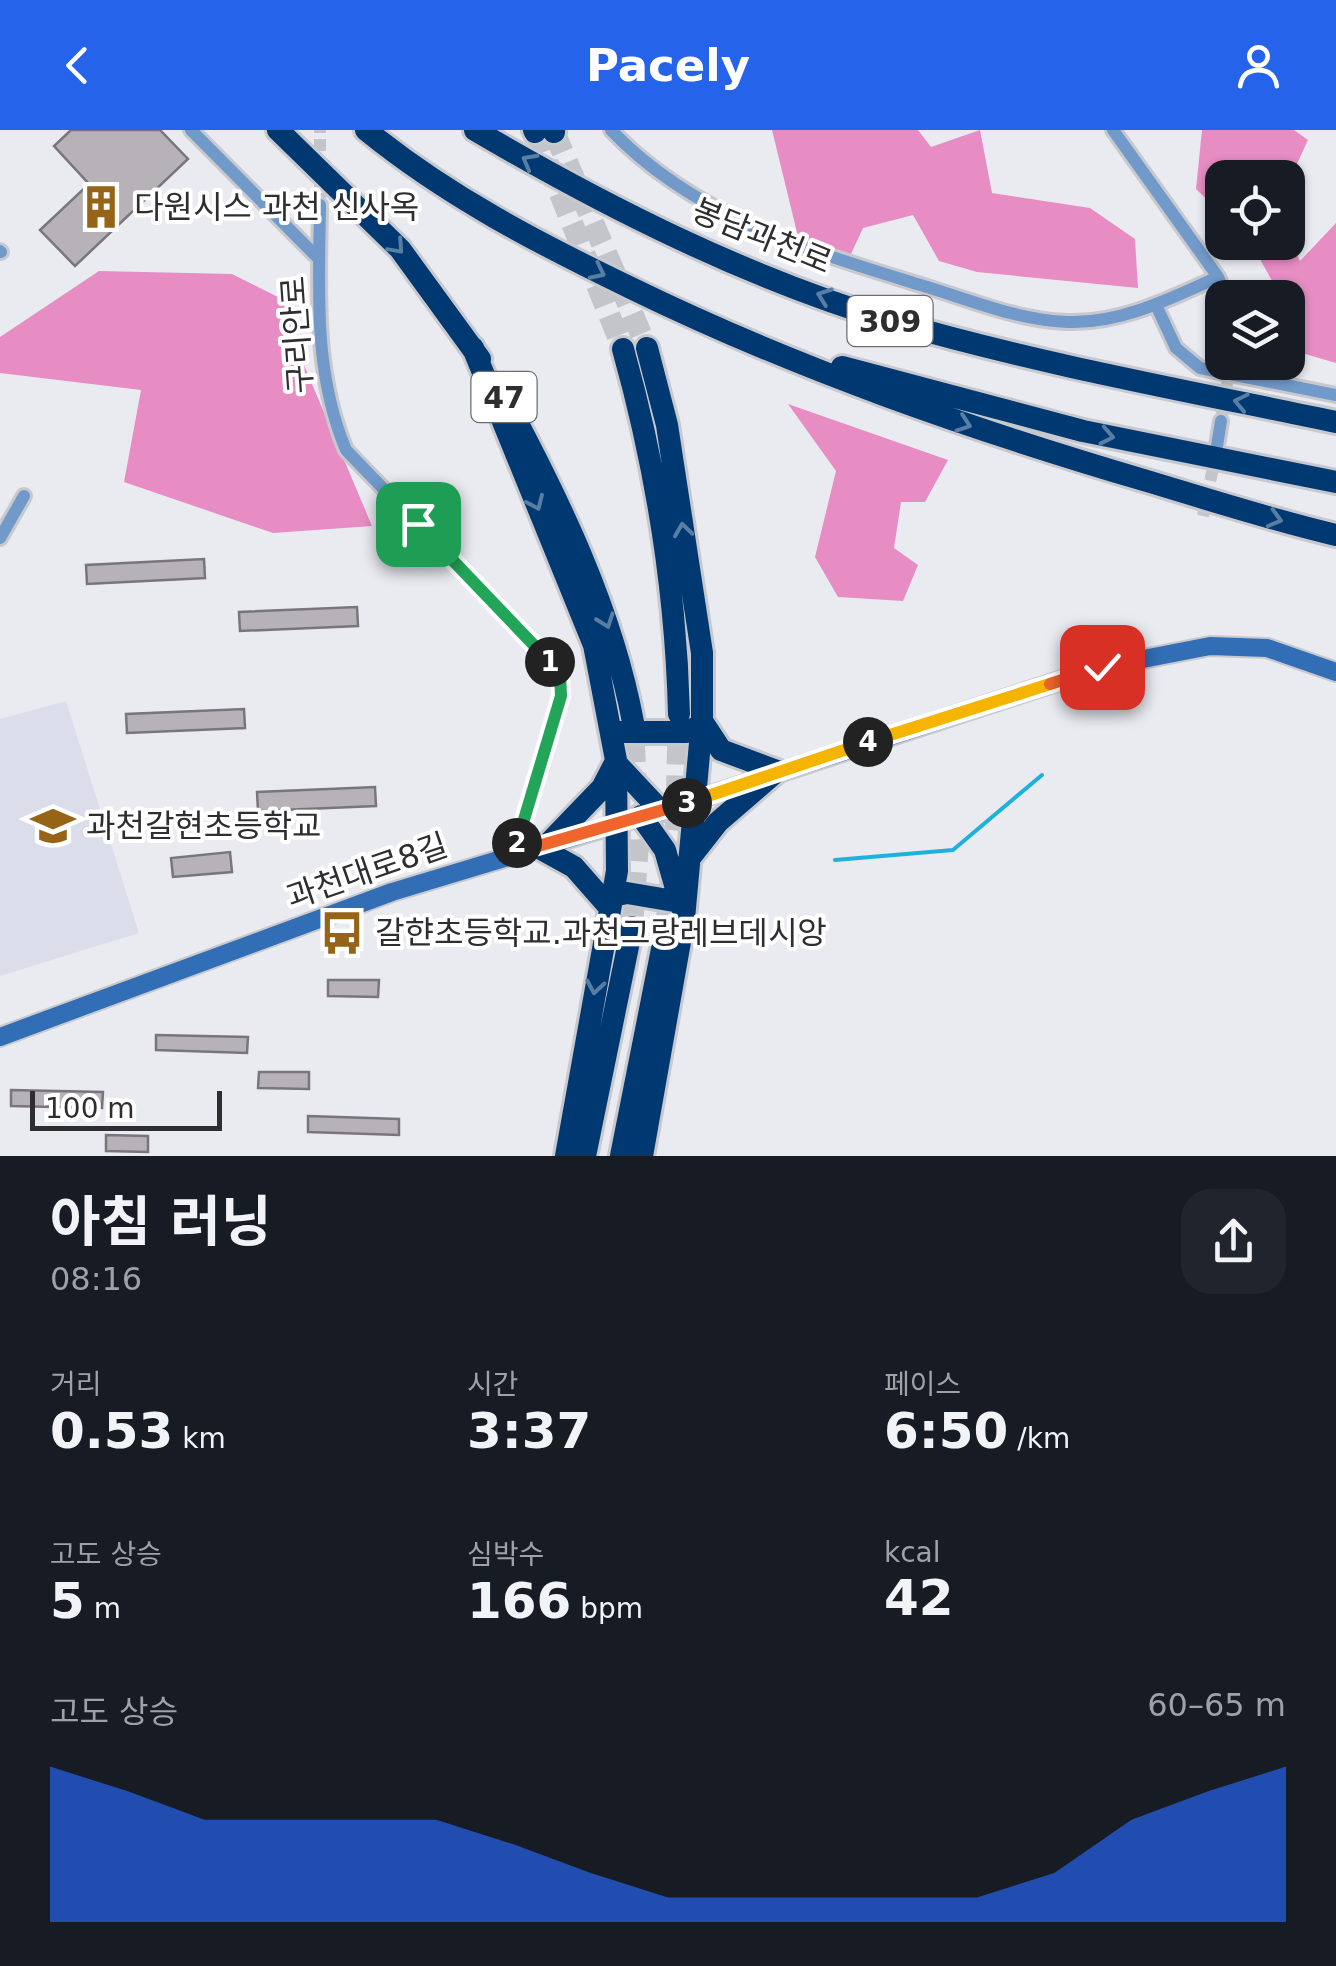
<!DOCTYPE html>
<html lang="ko">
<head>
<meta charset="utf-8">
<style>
  :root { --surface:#171b24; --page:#20242c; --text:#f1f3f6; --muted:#9ea1a6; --accent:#2563eb }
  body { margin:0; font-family:"DejaVu Sans","Noto Sans KR",sans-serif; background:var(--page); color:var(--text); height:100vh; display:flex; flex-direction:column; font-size:38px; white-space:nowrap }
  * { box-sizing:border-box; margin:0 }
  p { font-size:32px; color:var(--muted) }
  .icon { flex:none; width:55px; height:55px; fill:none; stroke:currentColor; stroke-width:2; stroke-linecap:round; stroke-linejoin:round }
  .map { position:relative; height:1026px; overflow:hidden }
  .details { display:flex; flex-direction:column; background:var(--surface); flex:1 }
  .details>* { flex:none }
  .tools { position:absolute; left:1205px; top:30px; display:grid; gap:20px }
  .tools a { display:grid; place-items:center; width:100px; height:100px; border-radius:20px; background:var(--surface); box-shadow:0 2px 8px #0004; font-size:50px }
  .scale { position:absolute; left:30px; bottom:25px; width:192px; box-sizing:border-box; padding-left:10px; border:5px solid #2e2e30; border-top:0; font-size:28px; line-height:35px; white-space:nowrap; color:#2e2e30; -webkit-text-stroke:8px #fff; paint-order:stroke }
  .pin { position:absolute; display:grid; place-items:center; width:85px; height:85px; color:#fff; margin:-42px; border-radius:20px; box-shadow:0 5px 15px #0006 }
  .km { position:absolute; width:50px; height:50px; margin:-25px; border-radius:50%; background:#222; color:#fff; font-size:28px; line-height:50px; text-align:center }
  .round { display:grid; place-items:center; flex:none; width:105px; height:105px; border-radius:30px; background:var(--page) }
  .overview { display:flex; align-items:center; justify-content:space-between; height:170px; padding:0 50px }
  h1 { font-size:55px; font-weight:700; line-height:75px }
  .stats { display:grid; grid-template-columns:repeat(3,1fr); gap:15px; height:170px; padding:10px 50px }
  .stats div { display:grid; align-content:center }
  .stats b { font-size:50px; font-weight:700 }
  .stats small { font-size:28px; font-weight:400 }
  .stats p { font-size:28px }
  .chart { height:280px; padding:20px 50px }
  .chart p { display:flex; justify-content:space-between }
  .chart svg { width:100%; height:180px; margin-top:10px; fill:var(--accent); opacity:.7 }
  header { display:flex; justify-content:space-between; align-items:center; height:130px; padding:0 50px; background:var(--accent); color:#fff; font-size:45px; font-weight:700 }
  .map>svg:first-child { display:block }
  .built { fill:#dcddeb }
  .forest { fill:#e78dc4 }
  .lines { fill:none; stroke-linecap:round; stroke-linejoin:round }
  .stream { stroke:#1eb1dc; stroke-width:4 }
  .building { fill:#b6b2b8; stroke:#79767b; stroke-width:2.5 }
  .street-tunnel { stroke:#c4c5ca; stroke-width:12; stroke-dasharray:12 6; stroke-linecap:butt }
  .highway-tunnel { stroke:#c4c5ca; stroke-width:22; stroke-dasharray:22 11; stroke-linecap:butt }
  .street-casing { stroke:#c8c9ce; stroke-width:18 }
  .secondary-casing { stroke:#c8c9ce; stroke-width:22 }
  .highway-casing { stroke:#c8c9ce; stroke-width:28 }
  .street { stroke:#7199c9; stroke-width:12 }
  .secondary { stroke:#316eb5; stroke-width:18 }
  .highway { stroke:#003871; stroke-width:22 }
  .oneway { stroke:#597ea3 }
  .split-1-casing { stroke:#fff; stroke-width:20 }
  .split-2-casing { stroke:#fff; stroke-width:20 }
  .split-3-casing { stroke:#fff; stroke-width:20 }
  .split-4-casing { stroke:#fff; stroke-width:20 }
  .split-5-casing { stroke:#fff; stroke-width:20 }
  .split-6-casing { stroke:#fff; stroke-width:20 }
  .split-1 { stroke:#22a559; stroke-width:12 }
  .split-2 { stroke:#22a559; stroke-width:12 }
  .split-3 { stroke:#f0652b; stroke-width:12 }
  .split-4 { stroke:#f5b400; stroke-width:12 }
  .split-5 { stroke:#f5b400; stroke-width:12 }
  .split-6 { stroke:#f0652b; stroke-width:12 }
  .labels { text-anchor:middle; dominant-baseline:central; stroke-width:8; stroke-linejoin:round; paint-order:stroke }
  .shield { fill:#fff; stroke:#6d6d6e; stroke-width:2.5 }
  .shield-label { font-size:30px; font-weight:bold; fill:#2e2e30 }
  .poi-label { font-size:32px; fill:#2e2e30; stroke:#fff; text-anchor:start }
  .street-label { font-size:32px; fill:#2e2e30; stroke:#fff }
</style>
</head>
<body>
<header><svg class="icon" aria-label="back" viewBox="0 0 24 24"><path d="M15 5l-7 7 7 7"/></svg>Pacely<svg class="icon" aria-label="person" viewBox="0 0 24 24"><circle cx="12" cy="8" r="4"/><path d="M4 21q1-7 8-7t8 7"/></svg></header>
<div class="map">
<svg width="1336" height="1026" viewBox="0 0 1336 1026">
  <rect width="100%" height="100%" fill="#eaebf1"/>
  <path class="built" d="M66,571L139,803L0,846V589Z"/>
  <path class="forest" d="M772,0H918L931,17L980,0L992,63L1090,78L1135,109L1138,158L977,142L939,131L913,85L863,98L851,124L802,123Z
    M1202,0H1294L1308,10L1288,53V48H1222V84L1196,59Z
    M1336,93V233L1288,219V168L1281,167L1251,113L1288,112V105L1300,131Z
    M99,141L232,144L292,174L304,235L372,396L273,403L124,352L141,260L0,243V207Z
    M788,274L948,330L925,372H901L894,418L918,435L903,471L838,467L815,427L836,341Z"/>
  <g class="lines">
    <path class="stream" d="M835,730L953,720L1042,645"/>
  </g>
  <path class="building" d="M71,0H160L188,29L75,136L40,100L89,54L54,16Z
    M204,429L205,448L87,454L86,435Z
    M357,477L358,496L240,501L239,482Z
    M244,579L245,598L127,603L126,584Z
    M375,657L376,676L258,681L257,662Z
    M230,722L232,742L173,747L171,728Z
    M328,850H379L378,867L328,866Z
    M156,905L248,907L247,923L156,920Z
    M259,942H309V959L258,958Z
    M11,960L103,962L102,978L11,976Z
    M308,986L399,989V1005L308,1002Z
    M106,1005L148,1006V1022L106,1021Z"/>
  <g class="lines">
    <path class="street-tunnel" d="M320,75V0
      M1221,291L1230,235
      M1203,386L1216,323"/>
    <path class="highway-tunnel" d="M535,2L623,219
      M554,2L647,218
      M632,797L638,713L633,592
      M666,799L676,697L679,584"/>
    <g class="street-casing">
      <path id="street" d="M191,0L319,129
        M611,0C696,89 814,122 927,157C973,171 1018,190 1067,192C1120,194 1170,169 1218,147
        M1113,0L1218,147L1227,168
        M320,75C319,159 313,241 346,320L560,542L561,566L514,723
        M0,121L1,122
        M1156,175L1176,218L1200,238L1336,265
        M1230,235V232
        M1217,316L1221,291
        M0,408L24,366"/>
    </g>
    <g class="secondary-casing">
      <path id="secondary" d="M0,907L392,762L693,671L1102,537L1210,516L1267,518L1336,542"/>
    </g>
    <g class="highway-casing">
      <path id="highway" d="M278,0L400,119L480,229
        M366,0C447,66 538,113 631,158C797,239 970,299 1147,351C1210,370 1272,390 1336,405
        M475,0C606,77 747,148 894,192C1039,234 1188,261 1336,292
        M534,0L535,2
        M553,0L554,2
        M473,218L594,515L616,630L617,741L566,1026
        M623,219C656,337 676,462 679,584
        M842,237L1083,301L1336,352
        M507,273C561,374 612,480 633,592
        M702,591L721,620L777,641
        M619,602H687L701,595
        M616,633L660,680
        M641,686L665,720L681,776
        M550,712L602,658L615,633
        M536,716L574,737L610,778
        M689,729L718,692L777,641
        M612,766L627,763L680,772
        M585,1026L632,797
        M621,1026L666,799
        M642,1026L684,789L702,591V523L667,295L647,218"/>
    </g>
    <use href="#street" class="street"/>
    <use href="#secondary" class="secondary"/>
    <use href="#highway" class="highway"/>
  </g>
  <defs><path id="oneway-chevron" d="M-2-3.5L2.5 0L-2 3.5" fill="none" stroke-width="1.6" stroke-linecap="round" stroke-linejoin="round" transform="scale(2.5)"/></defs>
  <g class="oneway">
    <use href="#oneway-chevron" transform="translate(529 31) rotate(-151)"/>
    <use href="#oneway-chevron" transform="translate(397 117) rotate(48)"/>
    <use href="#oneway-chevron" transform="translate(598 142) rotate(26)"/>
    <use href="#oneway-chevron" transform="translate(824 166) rotate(-160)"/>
    <use href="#oneway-chevron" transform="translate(1241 272) rotate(-168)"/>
    <use href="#oneway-chevron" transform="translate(964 294) rotate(19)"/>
    <use href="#oneway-chevron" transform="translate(1107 306) rotate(11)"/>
    <use href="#oneway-chevron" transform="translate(536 373) rotate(66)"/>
    <use href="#oneway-chevron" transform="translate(1275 389) rotate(16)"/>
    <use href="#oneway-chevron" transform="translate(683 400) rotate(-98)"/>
    <use href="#oneway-chevron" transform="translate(606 491) rotate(70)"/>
    <use href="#oneway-chevron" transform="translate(595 857) rotate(100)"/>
  </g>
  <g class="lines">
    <g class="split-1-casing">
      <path id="split-1" d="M418,394L550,532"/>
    </g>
    <g class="split-2-casing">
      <path id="split-2" d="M517,713L561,566L560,542L550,532"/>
    </g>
    <g class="split-3-casing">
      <path id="split-3" d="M517,713L514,723L687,673"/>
    </g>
    <g class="split-4-casing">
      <path id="split-4" d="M687,673L868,612"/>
    </g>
    <g class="split-5-casing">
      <path id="split-5" d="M868,612L1050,554"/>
    </g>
    <g class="split-6-casing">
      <path id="split-6" d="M1050,554L1102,537"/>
    </g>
    <use href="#split-1" class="split-1"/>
    <use href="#split-2" class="split-2"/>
    <use href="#split-3" class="split-3"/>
    <use href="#split-4" class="split-4"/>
    <use href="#split-5" class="split-5"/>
    <use href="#split-6" class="split-6"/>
  </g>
  <defs>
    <g id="building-bare" transform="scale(3.45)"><path d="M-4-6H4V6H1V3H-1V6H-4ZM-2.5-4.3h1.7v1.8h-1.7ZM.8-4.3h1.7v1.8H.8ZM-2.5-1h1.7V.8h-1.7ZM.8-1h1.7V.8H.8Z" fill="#966317" stroke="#fff" stroke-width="2.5" paint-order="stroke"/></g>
    <g id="school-bare" transform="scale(3.45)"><path d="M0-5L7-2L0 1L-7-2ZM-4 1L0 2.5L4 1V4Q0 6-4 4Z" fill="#966317" stroke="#fff" stroke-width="2.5" paint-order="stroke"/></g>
    <g id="bus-bare" transform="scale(3.45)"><path d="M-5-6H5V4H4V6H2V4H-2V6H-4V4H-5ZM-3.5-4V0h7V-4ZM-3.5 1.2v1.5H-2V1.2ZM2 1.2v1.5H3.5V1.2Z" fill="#966317" stroke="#fff" stroke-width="2.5" paint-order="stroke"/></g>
  </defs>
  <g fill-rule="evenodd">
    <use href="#building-bare" x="101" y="77"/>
    <use href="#school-bare" x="53" y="696"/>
    <use href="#bus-bare" x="342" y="803"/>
  </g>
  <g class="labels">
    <g class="shield">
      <rect x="847.5" y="166" width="85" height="50" rx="8"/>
      <rect x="471.5" y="242" width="65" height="50" rx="8"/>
    </g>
    <g class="shield-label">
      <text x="890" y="191">309</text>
      <text x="504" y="267">47</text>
    </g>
    <g class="poi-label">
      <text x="134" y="77">다원시스 과천 신사옥</text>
      <text x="86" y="696">과천갈현초등학교</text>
      <text x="375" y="803">갈햔초등학교.과천그랑레브데시앙</text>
    </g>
    <g class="street-label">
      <text transform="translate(762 106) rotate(22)">봉담과천로</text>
      <text transform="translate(297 205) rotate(-94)">구리안로</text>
      <text transform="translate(367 741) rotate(-19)">과천대로8길</text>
    </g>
  </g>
</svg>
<div class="tools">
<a><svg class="icon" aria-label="locate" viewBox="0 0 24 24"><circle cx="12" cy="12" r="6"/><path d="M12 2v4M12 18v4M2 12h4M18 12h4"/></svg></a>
<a><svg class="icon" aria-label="layers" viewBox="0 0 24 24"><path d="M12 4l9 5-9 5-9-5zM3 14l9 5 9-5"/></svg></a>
</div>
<div class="scale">100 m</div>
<div class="pin" style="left:418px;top:394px;background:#1e9e55"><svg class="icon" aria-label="arrive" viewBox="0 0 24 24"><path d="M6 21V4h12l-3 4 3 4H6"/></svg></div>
<div class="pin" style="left:1102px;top:537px;background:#d93025"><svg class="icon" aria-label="check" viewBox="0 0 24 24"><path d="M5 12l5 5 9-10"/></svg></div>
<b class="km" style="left:550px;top:532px">1</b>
<b class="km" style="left:517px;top:713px">2</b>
<b class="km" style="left:687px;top:673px">3</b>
<b class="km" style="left:868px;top:612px">4</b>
</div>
<section class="details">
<div class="overview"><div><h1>아침 러닝</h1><p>08:16</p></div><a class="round"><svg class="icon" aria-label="share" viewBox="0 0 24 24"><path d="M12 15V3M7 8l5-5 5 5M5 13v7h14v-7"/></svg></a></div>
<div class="stats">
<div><p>거리</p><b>0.53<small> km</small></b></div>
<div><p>시간</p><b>3:37</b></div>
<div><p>페이스</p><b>6:50<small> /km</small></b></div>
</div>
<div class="stats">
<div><p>고도 상승</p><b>5<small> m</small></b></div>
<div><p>심박수</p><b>166<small> bpm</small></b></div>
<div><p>kcal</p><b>42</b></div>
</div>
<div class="chart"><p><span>고도 상승</span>60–65 m</p>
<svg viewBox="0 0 160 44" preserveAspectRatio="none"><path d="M0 44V6L10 12L20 19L30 19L40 19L50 19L60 25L70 32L80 38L90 38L100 38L110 38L120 38L130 32L140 19L150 12L160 6V44z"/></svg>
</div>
</section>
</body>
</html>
